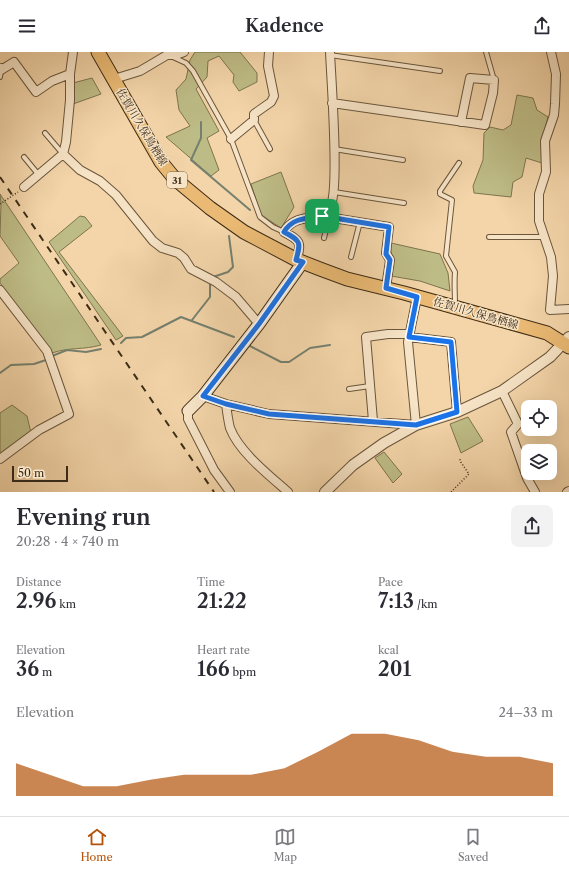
<!DOCTYPE html>
<html lang="en">
<head>
<meta charset="utf-8">
<style>
  :root { --surface:#fff; --page:#f2f2f3; --text:#2b2b33; --muted:#7c7c81; --line:#e1e1e2; --accent:#b45309 }
  body { margin:0; font-family:"Libre Caslon Text","Noto Serif JP",serif; background:var(--page); color:var(--text); height:100vh; display:flex; flex-direction:column; font-size:15px; white-space:nowrap }
  * { box-sizing:border-box; margin:0 }
  p { font-size:13px; color:var(--muted) }
  .icon { flex:none; width:22px; height:22px; fill:none; stroke:currentColor; stroke-width:2; stroke-linecap:round; stroke-linejoin:round }
  .map { position:relative; height:440px; overflow:hidden }
  .drawer { display:flex; flex-direction:column; background:var(--surface); flex:1 }
  .drawer>* { flex:none }
  .tools { position:absolute; left:521px; top:348px; display:grid; gap:8px }
  .tools a { display:grid; place-items:center; width:36px; height:36px; border-radius:8px; background:var(--surface); box-shadow:0 4px 16px #0002; font-size:20px }
  .scale { position:absolute; left:12px; bottom:10px; width:56px; box-sizing:border-box; padding-left:4px; border:2px solid #3d2c17; border-top:0; font-size:11px; line-height:14px; white-space:nowrap; color:#3d2c17; -webkit-text-stroke:3px #f7e4c7; paint-order:stroke }
  .pin { position:absolute; display:grid; place-items:center; width:34px; height:34px; color:#fff; margin:-17px; border-radius:8px; box-shadow:0 2px 6px #0006 }
  .round { display:grid; place-items:center; flex:none; width:42px; height:42px; border-radius:8px; background:var(--page) }
  .head { display:flex; align-items:center; justify-content:space-between; height:68px; padding:0 16px }
  h1 { font-size:22px; font-weight:600; line-height:30px }
  .figures { display:grid; grid-template-columns:repeat(3,1fr); gap:6px; height:68px; padding:4px 16px }
  .figures div { display:grid; align-content:center }
  .figures b { font-size:20px; font-weight:600 }
  .figures small { font-size:11px; font-weight:400 }
  .figures p { font-size:11px }
  .chart { height:112px; padding:8px 16px }
  .chart p { display:flex; justify-content:space-between }
  .chart svg { width:100%; height:72px; margin-top:4px; fill:var(--accent); opacity:.7 }
  header { display:flex; justify-content:space-between; align-items:center; height:52px; padding:0 16px; background:var(--surface); font-size:18px; font-weight:600 }
  .menu { display:flex; justify-content:space-around; align-items:center; height:56px; border-top:1px solid var(--line); background:var(--surface); font-size:11px; color:var(--muted) }
  .menu a { display:grid; justify-items:center; gap:2px }
  .menu .current { color:var(--accent) }
  .map>svg:first-child { display:block }
  .green { fill:#bebc86; stroke:#7e744e }
  .lines { fill:none; stroke-linecap:round; stroke-linejoin:round }
  .stream { stroke:#75806f; stroke-width:2 }
  .service-casing { stroke:#6a563c; stroke-width:6 }
  .minor-casing { stroke:#6a563c; stroke-width:10 }
  .tertiary-casing { stroke:#6a563c; stroke-width:12 }
  .secondary-casing { stroke:#3d2c17; stroke-width:13 }
  .primary-casing { stroke:#3d2c17; stroke-width:15 }
  .path { stroke:#3d2c17; stroke-width:1.5; stroke-dasharray:1 2; stroke-linecap:butt }
  .service { stroke:#f7e4c7; stroke-width:4 }
  .minor { stroke:#f7e4c7; stroke-width:8 }
  .tertiary { stroke:#f7e4c7; stroke-width:10 }
  .secondary { stroke:#f7e4c7; stroke-width:11 }
  .primary { stroke:#eaba74; stroke-width:13 }
  .rail { stroke:#3d2c17; stroke-width:2; stroke-dasharray:7 7; stroke-linecap:butt }
  .route-casing { stroke:#fff; stroke-width:8 }
  .route { stroke:#1a73e8; stroke-width:5 }
  .labels { text-anchor:middle; dominant-baseline:central; stroke-width:3; stroke-linejoin:round; paint-order:stroke }
  .shield { fill:#f7e4c7; stroke:#75634c; stroke-width:1 }
  .shield-label { font-size:10px; font-weight:bold; fill:#3d2c17 }
  .street-label { font-size:11px; fill:#3d2c17; stroke:#f7e4c7 }
</style>
</head>
<body>
<header><svg class="icon" aria-label="menu" viewBox="0 0 24 24"><path d="M4 6h16M4 12h16M4 18h16"/></svg>Kadence<svg class="icon" aria-label="share" viewBox="0 0 24 24"><path d="M12 15V3M7 8l5-5 5 5M5 13v7h14v-7"/></svg></header>
<div class="map">
<svg width="569" height="440" viewBox="0 0 569 440">
  <rect width="100%" height="100%" fill="#f3d5a9"/>
  <filter id="stains"><feTurbulence type="fractalNoise" baseFrequency=".005" numOctaves="4"/><feColorMatrix values="0 0 0 0 .2 0 0 0 0 .09 0 0 0 0 .02 0 0 0 .5 -.17"/></filter>
  <radialGradient id="worn" r=".72"><stop offset=".6" stop-color="#630" stop-opacity="0"/><stop offset="1" stop-color="#630" stop-opacity=".3"/></radialGradient>
  <path class="green" d="M195,0H240L257,21V30L239,39L233,30L234,23L219,4L208,9L207,25L196,37L219,79L207,86L219,118L211,124L166,85L190,74L179,58L176,38L186,27L190,8Z
    M92,26L101,42L73,52V31Z
    M517,43L533,46L537,58L548,65L542,89V111L526,106L522,125L513,130L511,145L474,141L473,134L483,108L484,81L490,75L503,78L511,73Z
    M281,120L294,155L281,176L261,163L251,132Z
    M0,142L101,293C84,298 69,295 52,301L0,231V227L19,211L0,184L1,152Z
    M80,164L85,165L92,174L59,200L123,284L116,288L49,190Z
    M391,191L440,202L448,221L450,239L420,229L391,224Z
    M12,353L27,364L31,381L0,405V361Z
    M468,365L483,389L461,401L450,372Z
    M384,400L402,422L393,431L375,406Z"/>
  <g class="lines">
    <path class="stream" d="M201,70V86L191,108L250,158
      M213,225L228,220L233,215L229,184
      M192,268L210,245V232
      M121,291L126,286L142,285L181,265L234,285
      M250,294L281,310H289L310,296L330,293
      M52,304L67,298L86,300L101,297
      M0,321L11,313L34,312L46,308"/>
    <g class="service-casing">
      <path id="service" d="M486,0L494,28
        M330,3L440,19
        M173,5L186,11L193,19L231,87L260,165L273,175L284,180
        M0,25L1,18
        M254,68L270,97
        M45,81L63,102
        M334,97L403,108
        M24,105L38,122
        M334,140L404,151
        M489,185H545
        M324,186L329,165
        M351,205L360,170
        M455,253C455,241 454,231 455,220L446,204L452,148L440,142V139L459,111
        M349,337L370,334"/>
    </g>
    <g class="minor-casing">
      <path id="minor" d="M551,0L556,22L555,52L554,63L545,89L546,120L539,142V169L551,205L553,224L550,258L569,257
        M0,16L1,18L14,10L36,40L52,29L70,22
        M114,27L140,19L167,3H176L184,0
        M332,51L485,73L493,41L494,28L470,26L461,70
        M231,87L254,68V62L271,50L274,44L268,14L269,0
        M63,102L80,118L100,129L116,143L153,189L162,196L178,201L184,206L191,217L216,230L236,245L259,272
        M24,135L63,102L66,90L70,48V22L73,0
        M321,164L389,175L386,201L390,208L386,236
        M297,208C301,190 301,189 284,180C296,159 319,172 330,155C340,140 331,25 330,0
        M0,238L47,299L69,362L39,378L0,407
        M409,285L451,290L457,360
        M502,339L518,372L511,380L527,426L535,440
        M203,344L226,352L269,362L416,373L408,290L417,245
        M226,352C227,360 228,368 230,376C239,400 270,424 288,440
        M188,359V367L214,418L230,440
        M373,369L366,285L388,282H409
        M567,440L569,439"/>
    </g>
    <g class="tertiary-casing">
      <path id="tertiary" d="M325,440L353,413L384,391L416,373L457,360L502,339L550,305L569,285"/>
    </g>
    <g class="secondary-casing">
      <path id="secondary" d="M188,359L203,344L259,272L303,210"/>
    </g>
    <g class="primary-casing">
      <path id="primary" d="M98,0L161,110L175,127L210,156L244,180L297,208L320,217L347,227L404,241L547,281L569,295"/>
    </g>
    <path class="path" d="M0,152L18,140
      M451,440L469,422L460,409V406"/>
    <use href="#service" class="service"/>
    <use href="#minor" class="minor"/>
    <use href="#tertiary" class="tertiary"/>
    <use href="#secondary" class="secondary"/>
    <use href="#primary" class="primary"/>
    <path class="rail" d="M0,125L214,440"/>
  </g>
  <g class="lines">
    <g class="route-casing">
      <path id="route" d="M322,164L389,175L386,202L390,208L386,236L417,245L409,285L451,290L457,360L416,373L269,362L226,352L203,344L259,272L303,210L296,208C301,190 301,189 284,180C292,166 307,166 322,164Z"/>
    </g>
    <use href="#route" class="route"/>
  </g>
  <g class="labels">
    <rect class="shield" x="167" y="120" width="20" height="16" rx="3"/>
    <g class="shield-label">
      <text x="177" y="128">31</text>
    </g>
    <g class="street-label">
      <text transform="translate(142 75) rotate(59)">佐賀川久保鳥栖線</text>
      <text transform="translate(476 261) rotate(16)">佐賀川久保鳥栖線</text>
    </g>
  </g>
  <rect width="100%" height="100%" filter="url(#stains)"/>
  <rect width="100%" height="100%" fill="url(#worn)"/>
</svg>
<div class="tools">
<a><svg class="icon" aria-label="locate" viewBox="0 0 24 24"><circle cx="12" cy="12" r="6"/><path d="M12 2v4M12 18v4M2 12h4M18 12h4"/></svg></a>
<a><svg class="icon" aria-label="layers" viewBox="0 0 24 24"><path d="M12 4l9 5-9 5-9-5zM3 14l9 5 9-5"/></svg></a>
</div>
<div class="scale">50 m</div>
<div class="pin" style="left:322px;top:164px;background:#1e9e55"><svg class="icon" aria-label="arrive" viewBox="0 0 24 24"><path d="M6 21V4h12l-3 4 3 4H6"/></svg></div>
</div>
<section class="drawer">
<div class="head"><div><h1>Evening run</h1><p>20:28 · 4 × 740 m</p></div><a class="round"><svg class="icon" aria-label="share" viewBox="0 0 24 24"><path d="M12 15V3M7 8l5-5 5 5M5 13v7h14v-7"/></svg></a></div>
<div class="figures">
<div><p>Distance</p><b>2.96<small> km</small></b></div>
<div><p>Time</p><b>21:22</b></div>
<div><p>Pace</p><b>7:13<small> /km</small></b></div>
</div>
<div class="figures">
<div><p>Elevation</p><b>36<small> m</small></b></div>
<div><p>Heart rate</p><b>166<small> bpm</small></b></div>
<div><p>kcal</p><b>201</b></div>
</div>
<div class="chart"><p><span>Elevation</span>24–33 m</p>
<svg viewBox="0 0 160 44" preserveAspectRatio="none"><path d="M0 44V24L10 31L20 38L30 38L40 34L50 31L60 31L70 31L80 27L90 17L100 6L110 6L120 10L130 17L140 20L150 20L160 24V44z"/></svg>
</div>
</section>
<nav class="menu">
<a class="current"><svg class="icon" aria-label="home" viewBox="0 0 24 24"><path d="M3 11l9-7 9 7M6 9v11h12V9"/></svg>Home</a>
<a><svg class="icon" aria-label="map" viewBox="0 0 24 24"><path d="M3 6l6-2 6 2 6-2v14l-6 2-6-2-6 2zM9 4v14M15 6v14"/></svg>Map</a>
<a><svg class="icon" aria-label="saved" viewBox="0 0 24 24"><path d="M7 4h10v16l-5-4-5 4z"/></svg>Saved</a>
</nav>
</body>
</html>
